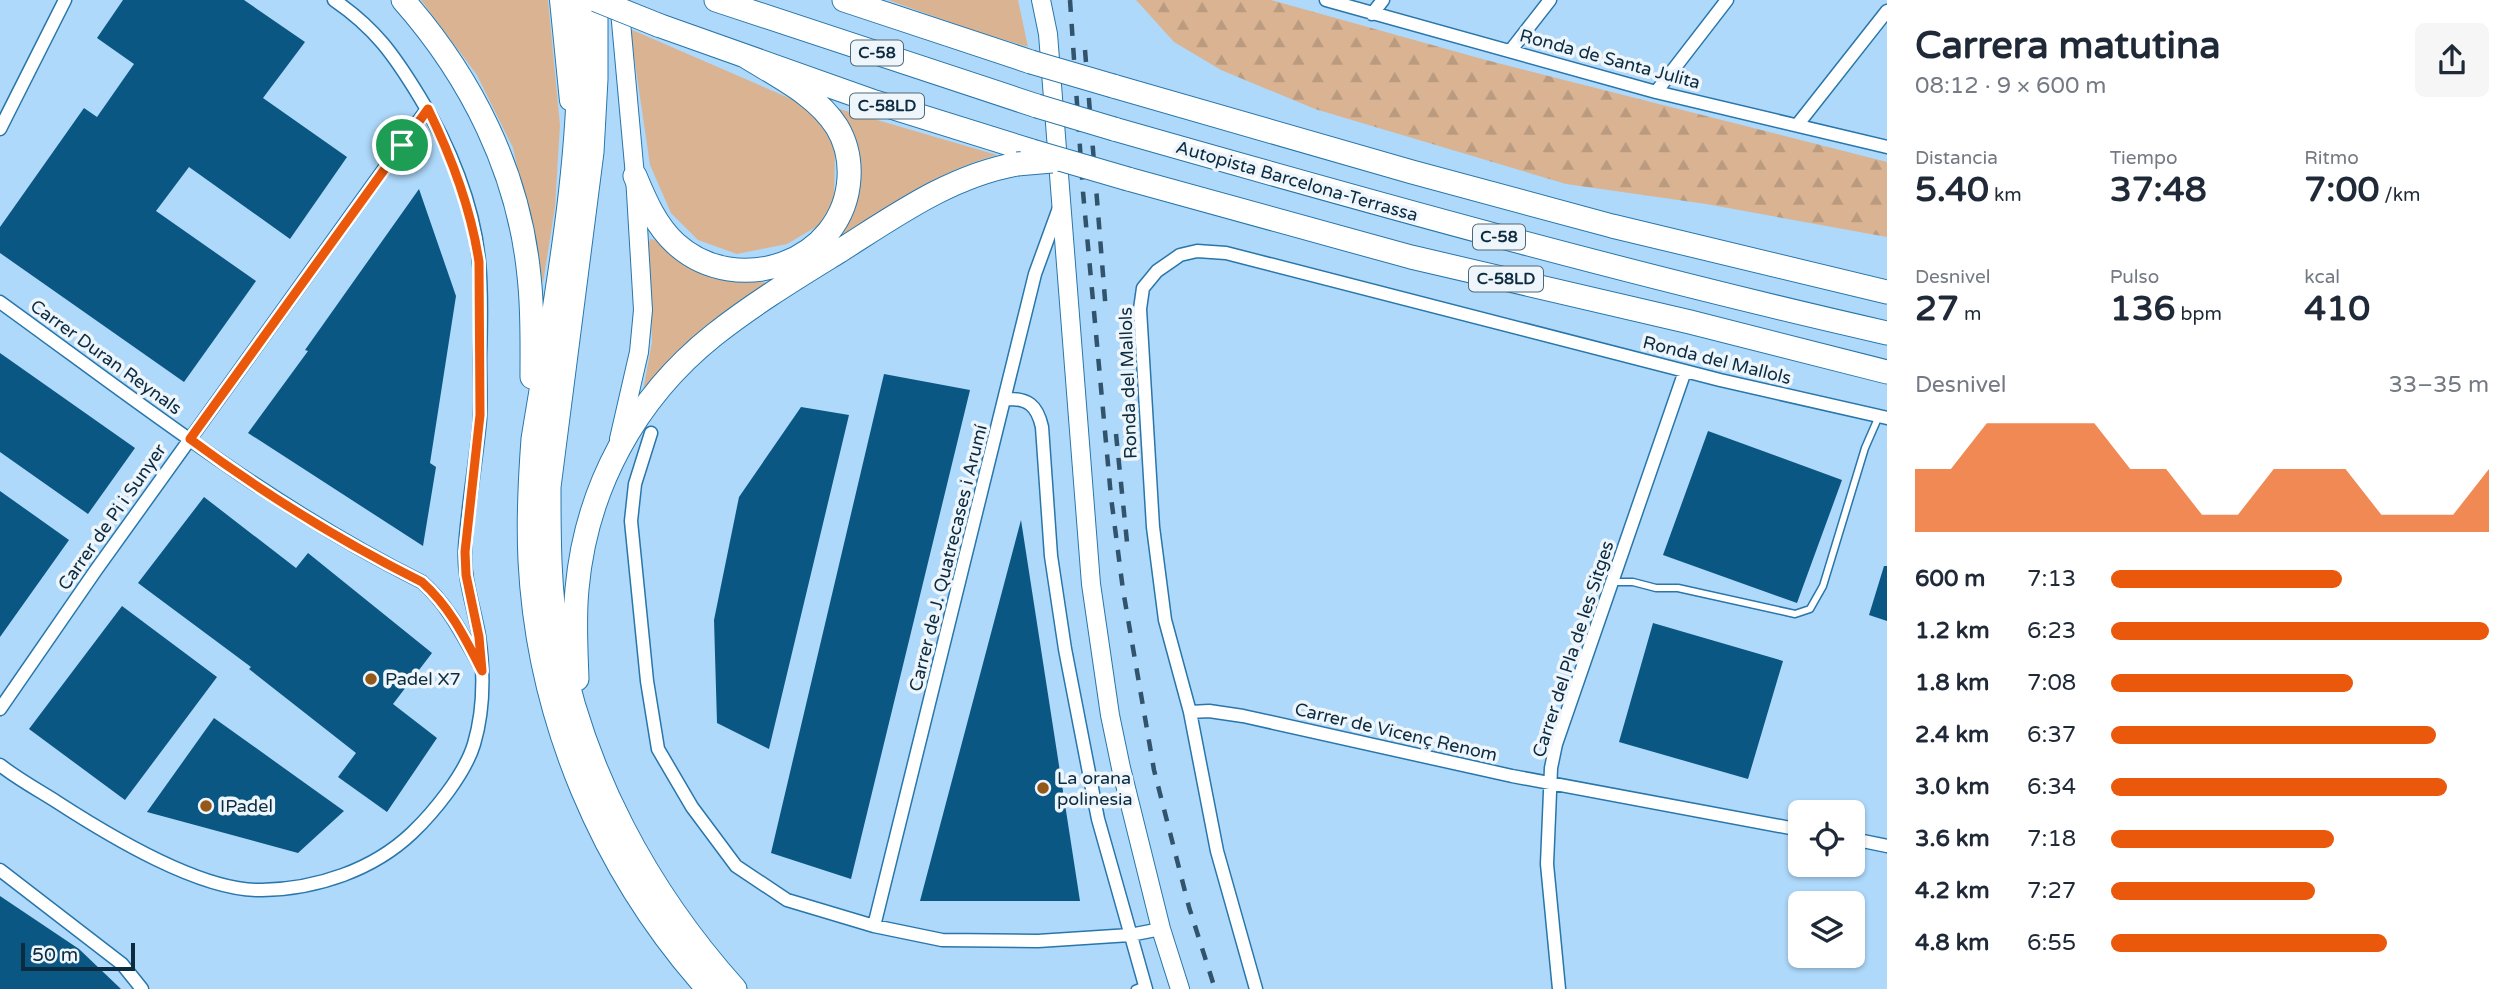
<!DOCTYPE html>
<html lang="es">
<head>
<meta charset="utf-8">
<style>
  :root { --surface:#fff; --page:#f6f6f7; --text:#1f2937; --muted:#747a83; --accent:#ea580c }
  body { margin:0; font-family:"Varela Round",sans-serif; background:var(--page); color:var(--text); height:100vh; display:flex; flex-direction:column; font-size:26px; white-space:nowrap }
  * { box-sizing:border-box; margin:0 }
  p { font-size:23px; color:var(--muted) }
  .icon { flex:none; width:38px; height:38px; fill:none; stroke:currentColor; stroke-width:2; stroke-linecap:round; stroke-linejoin:round }
  .map { position:relative; flex:1; overflow:hidden }
  .side { display:flex; flex-direction:column; background:var(--surface); width:630px }
  .side>* { flex:none }
  .controls { position:absolute; left:1788px; top:800px; display:grid; gap:14px }
  .controls a { display:grid; place-items:center; width:77px; height:77px; border-radius:10px; background:var(--surface); box-shadow:0 2px 5px #0004; font-size:35px }
  .scale { position:absolute; left:21px; bottom:18px; width:114px; box-sizing:border-box; padding-left:7px; border:4px solid #0b2b41; border-top:0; font-size:19px; line-height:24px; white-space:nowrap; color:#0b2b41; -webkit-text-stroke:5px #eef5fb; paint-order:stroke }
  .pin { position:absolute; display:grid; place-items:center; width:60px; height:60px; color:#fff; margin:-30px; border:4px solid #fff; border-radius:50%; box-shadow:0 2px 7px #0007 }
  .round { display:grid; place-items:center; flex:none; width:74px; height:74px; border-radius:10px; background:var(--page) }
  .overview { display:flex; align-items:center; justify-content:space-between; height:119px; padding:0 28px }
  h1 { font-size:38px; font-weight:800; line-height:52px }
  .stats { display:grid; grid-template-columns:repeat(3,1fr); gap:10px; height:119px; padding:7px 28px }
  .stats div { display:grid; align-content:center }
  .stats b { font-size:35px; font-weight:800 }
  .stats small { font-size:19px; font-weight:400 }
  .stats p { font-size:19px }
  .chart { height:196px; padding:14px 28px }
  .chart p { display:flex; justify-content:space-between }
  .chart svg { width:100%; height:126px; margin-top:7px; fill:var(--accent); opacity:.7 }
  ul { padding:0 28px; list-style:none; font-size:23px }
  li { display:grid; grid-template-columns:112px 84px 1fr; align-items:center; height:52px }
  li i { height:18px; border-radius:9px; background:var(--accent) }
  main { display:flex; flex:1; min-height:0 }
  .map>svg:first-child { display:block }
  .grass { fill:#dab492 }
  .forest { fill:url(#forest-firs) }
  .building { fill:#0a5784 }
  .lines { fill:none; stroke-linecap:round; stroke-linejoin:round }
  .lane-casing { stroke:#2976aa; stroke-width:9 }
  .street-casing { stroke:#2976aa; stroke-width:15 }
  .secondary-casing { stroke:#2976aa; stroke-width:20 }
  .highway-casing { stroke:#2976aa; stroke-width:25 }
  .lane { stroke:#fff; stroke-width:6 }
  .street { stroke:#fff; stroke-width:12 }
  .secondary { stroke:#fff; stroke-width:18 }
  .highway { stroke:#fff; stroke-width:23 }
  .rail { stroke:#31536c; stroke-width:4.5; stroke-dasharray:12 12; stroke-linecap:butt }
  .highway-bridge-casing { stroke:#2976aa; stroke-width:25; stroke-linecap:butt }
  .highway-bridge { stroke:#fff; stroke-width:23 }
  .route-casing { stroke:#fff; stroke-width:14 }
  .route { stroke:#ea580c; stroke-width:9 }
  .poi-dot { fill:#945818; stroke:#eef5fb; stroke-width:2.5 }
  .labels { text-anchor:middle; dominant-baseline:central; stroke-width:7; stroke-linejoin:round; paint-order:stroke }
  .shield { fill:#eef5fb; stroke:#4f6879; stroke-width:2 }
  .shield-label { font-size:16px; font-weight:bold; fill:#0b2b41 }
  .street-label { font-size:18px; fill:#0b2b41; stroke:#eef5fb }
  .poi-label { font-size:18px; fill:#0b2b41; stroke:#eef5fb; text-anchor:start }
</style>
</head>
<body>
<main>
<div class="map">
<svg width="1887" height="989" viewBox="0 0 1887 989">
  <defs>
    <pattern id="forest-firs" width="22" height="20" patternUnits="userSpaceOnUse" patternTransform="scale(1.75)"><rect width="22" height="20" fill="#dab492"/><path d="M5 1l3.5 6h-7zM16 11l3.5 6h-7z" fill="#ba9b7f"/></pattern>
  </defs>
  <rect width="100%" height="100%" fill="#aed9fb"/>
  <path class="grass" d="M421,0H548L560,125L555,207L543,283L513,148L477,75Z
    M888,0H1018L1028,47L972,30Z
    M630,29L796,101L826,126L835,154L834,198L821,224L787,244L737,254L698,240L671,213L650,165Z
    M836,108L997,155C938,171 883,208 834,244L853,205Z
    M650,239C671,242 681,266 700,273C721,282 748,281 771,283L715,319L643,391L652,342L648,248Z"/>
  <path class="forest" d="M1136,0H1271L1486,60L1887,162V237L1706,204L1566,184L1315,109L1221,70L1174,42Z"/>
  <path class="building" d="M123,0H244L305,42L263,98L347,157L290,239L189,167L156,211L256,281L184,382L0,253V227L84,108L97,117L134,64L97,38Z
    M419,189L456,296L430,463L436,467L423,546L248,433L308,351L305,350Z
    M0,353L135,448L88,514L0,452Z
    M884,374L970,390L851,879L771,853Z
    M801,407L849,415L769,749L717,723L714,620L739,497Z
    M1708,431L1842,480L1797,603L1663,555Z
    M0,491L69,540L0,637Z
    M204,497L296,568L308,553L432,653L393,704L437,738L387,812L338,777L356,753L249,669L251,667L138,583Z
    M1021,520L1080,901H920Z
    M1884,566H1887V621L1869,615Z
    M122,606L217,677L125,800L29,729Z
    M1653,623L1783,661L1748,779L1619,742Z
    M214,718L344,811L298,853L147,812Z
    M0,896L79,949L121,989H0Z"/>
  <g class="lines">
    <g class="lane-casing">
      <path id="lane" d="M1613,582H1633L1656,588H1678L1795,614L1810,609L1823,586L1865,448L1879,416
        M1135,989L1145,985"/>
    </g>
    <g class="street-casing">
      <path id="street" d="M1326,0L1656,92L1887,147
        M1372,14L1383,0
        M1511,50L1550,0
        M1656,92L1727,0
        M1798,124L1887,11
        M0,129L65,0
        M0,302C137,401 270,506 422,582C448,605 462,634 479,664
        M1005,399C1028,398 1037,405 1042,427L1051,556L1065,649L1098,819L1146,989
        M651,433L635,484L631,521L647,681L658,749L692,807L736,866L787,900L874,926L942,940L1038,941L1130,935L1161,929
        M0,709L96,570L427,109
        M1190,712L1209,711L1243,716L1512,776L1801,830
        M0,765C18,779 38,790 57,802C108,835 201,892 262,890C317,889 373,870 412,833C434,812 465,774 474,744C484,710 484,671 479,636C474,607 463,578 465,548C468,505 476,462 480,419C481,399 480,378 480,357C481,326 482,293 479,262C474,205 449,144 419,96C394,55 375,28 334,0
        M1853,839L1887,846
        M0,870L122,964L142,989
        M874,926L1035,274L1059,208
        M1256,989L1217,851L1190,712L1165,620L1153,527L1140,309L1143,288L1157,271L1180,255L1197,251L1226,253L1720,380L1887,418
        M1559,989L1547,864L1551,768L1556,744L1685,371"/>
    </g>
    <g class="secondary-casing">
      <path id="secondary" d="M559,0L569,101
        M1041,0L1048,34L1091,584L1110,715L1121,768L1161,929L1180,989
        M619,439L639,352L643,310L635,176L619,0"/>
    </g>
    <g class="highway-casing">
      <path id="highway" d="M403,0C471,77 519,172 529,276C533,310 532,343 532,377
        M578,0C586,143 556,298 533,439C530,479 528,520 530,561C538,719 603,872 708,989
        M596,0V79L592,152L549,487C549,539 549,590 558,641C583,772 647,891 735,989
        M716,0L1037,106
        M844,0L1031,62
        M658,25L875,102L1032,151
        M1113,86L1412,172L1612,226L1887,292
        M1114,129C1370,202 1627,274 1887,333
        M635,176C645,200 656,226 676,244C737,299 844,263 849,178C850,161 846,142 837,127C816,94 777,76 745,56
        M1128,179L1411,257L1690,322L1887,372
        M577,679C576,649 574,619 577,589C586,488 635,398 714,335C753,304 796,278 838,252C895,216 950,176 1017,164"/>
    </g>
    <use href="#lane" class="lane"/>
    <use href="#street" class="street"/>
    <use href="#secondary" class="secondary"/>
    <use href="#highway" class="highway"/>
    <path class="rail" d="M1070,0L1083,192L1111,497L1123,590L1154,770L1189,907L1215,989
      M1085,50L1106,312
      M1116,434L1127,542"/>
    <g class="highway-bridge-casing">
      <path id="highway-bridge" d="M596,0L658,25
        M1031,62L1113,86
        M1037,106L1114,129
        M1032,151L1128,179
        M1017,164L1052,161"/>
    </g>
    <use href="#highway-bridge" class="highway-bridge"/>
  </g>
  <g class="lines">
    <g class="route-casing">
      <path id="route" d="M428,109C452,158 471,208 479,262L480,415L465,552L466,575L479,637L482,671C465,638 450,607 422,582C340,541 263,493 190,439Z"/>
    </g>
    <use href="#route" class="route"/>
  </g>
  <g class="poi-dot">
    <circle cx="371" cy="679" r="7"/>
    <circle cx="1043" cy="788" r="7"/>
    <circle cx="206" cy="806" r="7"/>
  </g>
  <g class="labels">
    <g class="shield">
      <rect x="851" y="40.5" width="52" height="25" rx="5"/>
      <rect x="850" y="93.5" width="74" height="25" rx="5"/>
      <rect x="1473" y="224.5" width="52" height="25" rx="5"/>
      <rect x="1469" y="266.5" width="74" height="25" rx="5"/>
    </g>
    <g class="shield-label">
      <text x="877" y="53">C-58</text>
      <text x="887" y="106">C-58LD</text>
      <text x="1499" y="237">C-58</text>
      <text x="1506" y="279">C-58LD</text>
    </g>
    <g class="street-label">
      <text transform="translate(1610 59) rotate(15)">Ronda de Santa Julita</text>
      <text transform="translate(1297 181) rotate(16)">Autopista Barcelona-Terrassa</text>
      <text transform="translate(106 357) rotate(36)">Carrer Duran Reynals</text>
      <text transform="translate(1717 360) rotate(14)">Ronda del Mallols</text>
      <text transform="translate(1128 383) rotate(-92)">Ronda del Mallols</text>
      <text transform="translate(112 517) rotate(-55)">Carrer de Pi i Sunyer</text>
      <text transform="translate(948 558) rotate(-76)">Carrer de J. Quatrecases i Arumí</text>
      <text transform="translate(1573 649) rotate(-72)">Carrer del Pla de les Sitges</text>
      <text transform="translate(1396 732) rotate(13)">Carrer de Vicenç Renom</text>
    </g>
    <g class="poi-label">
      <text x="385" y="679">Padel X7</text>
      <text x="1057" y="778">La orana<tspan x="1057" dy="21">polinesia</tspan></text>
      <text x="220" y="806">IPadel</text>
    </g>
  </g>
</svg>
<div class="controls">
<a><svg class="icon" aria-label="locate" viewBox="0 0 24 24"><circle cx="12" cy="12" r="6"/><path d="M12 2v4M12 18v4M2 12h4M18 12h4"/></svg></a>
<a><svg class="icon" aria-label="layers" viewBox="0 0 24 24"><path d="M12 4l9 5-9 5-9-5zM3 14l9 5 9-5"/></svg></a>
</div>
<div class="scale">50 m</div>
<div class="pin" style="left:402px;top:145px;background:#1e9e55"><svg class="icon" aria-label="arrive" viewBox="0 0 24 24"><path d="M6 21V4h12l-3 4 3 4H6"/></svg></div>
</div>
<section class="side">
<div class="overview"><div><h1>Carrera matutina</h1><p>08:12 · 9 × 600 m</p></div><a class="round"><svg class="icon" aria-label="share" viewBox="0 0 24 24"><path d="M12 15V3M7 8l5-5 5 5M5 13v7h14v-7"/></svg></a></div>
<div class="stats">
<div><p>Distancia</p><b>5.40<small> km</small></b></div>
<div><p>Tiempo</p><b>37:48</b></div>
<div><p>Ritmo</p><b>7:00<small> /km</small></b></div>
</div>
<div class="stats">
<div><p>Desnivel</p><b>27<small> m</small></b></div>
<div><p>Pulso</p><b>136<small> bpm</small></b></div>
<div><p>kcal</p><b>410</b></div>
</div>
<div class="chart"><p><span>Desnivel</span>33–35 m</p>
<svg viewBox="0 0 160 44" preserveAspectRatio="none"><path d="M0 44V22L10 22L20 6L30 6L40 6L50 6L60 22L70 22L80 38L90 38L100 22L110 22L120 22L130 38L140 38L150 38L160 22V44z"/></svg>
</div>
<ul>
<li><b>600 m</b>7:13<i style="width:61%"></i></li>
<li><b>1.2 km</b>6:23<i style="width:100%"></i></li>
<li><b>1.8 km</b>7:08<i style="width:64%"></i></li>
<li><b>2.4 km</b>6:37<i style="width:86%"></i></li>
<li><b>3.0 km</b>6:34<i style="width:89%"></i></li>
<li><b>3.6 km</b>7:18<i style="width:59%"></i></li>
<li><b>4.2 km</b>7:27<i style="width:54%"></i></li>
<li><b>4.8 km</b>6:55<i style="width:73%"></i></li>
</ul>
</section>
</main>
</body>
</html>
